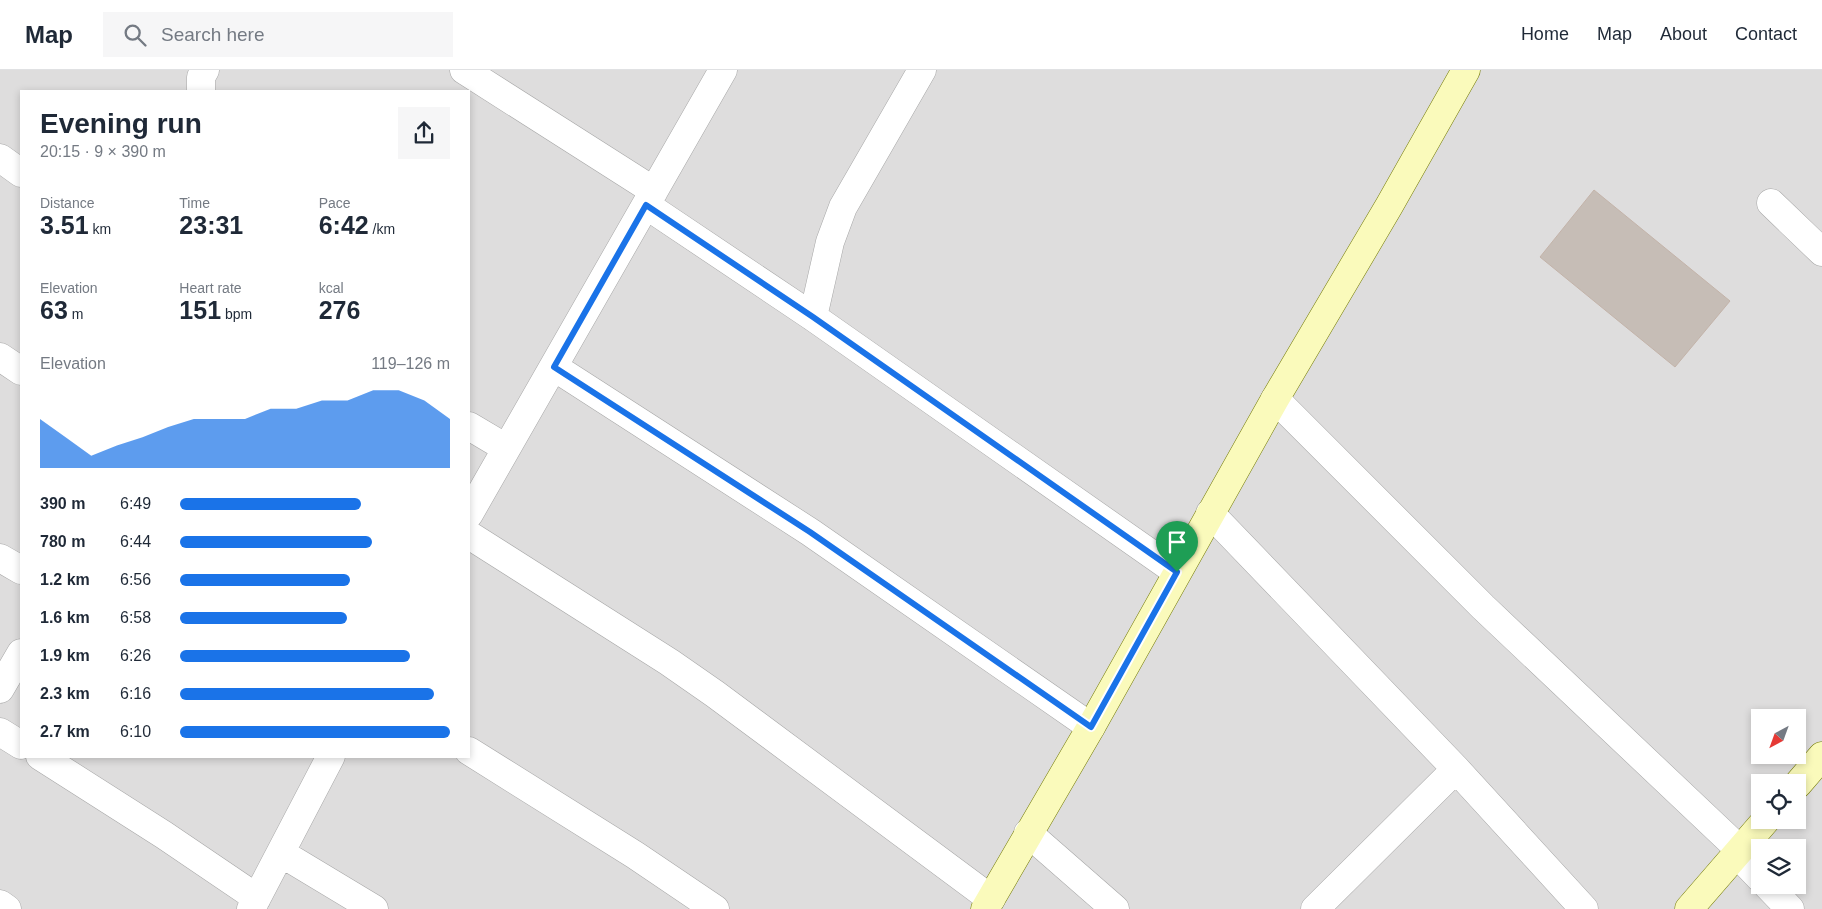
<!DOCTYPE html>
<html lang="en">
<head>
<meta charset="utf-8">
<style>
  :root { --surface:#fff; --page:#f6f6f7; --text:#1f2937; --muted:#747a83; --line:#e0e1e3; --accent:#1a73e8 }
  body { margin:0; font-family:Arial,sans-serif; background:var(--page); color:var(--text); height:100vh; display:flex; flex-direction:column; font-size:19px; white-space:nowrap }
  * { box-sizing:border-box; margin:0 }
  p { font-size:16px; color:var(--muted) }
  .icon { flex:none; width:28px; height:28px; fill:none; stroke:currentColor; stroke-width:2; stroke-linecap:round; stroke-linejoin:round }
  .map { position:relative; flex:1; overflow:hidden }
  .details { position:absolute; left:20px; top:20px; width:450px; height:668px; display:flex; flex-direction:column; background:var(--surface); border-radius:0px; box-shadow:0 2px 8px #0003 }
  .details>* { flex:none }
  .needle { width:32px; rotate:221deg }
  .buttons { position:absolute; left:1751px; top:639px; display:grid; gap:10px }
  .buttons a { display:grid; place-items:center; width:55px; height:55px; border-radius:0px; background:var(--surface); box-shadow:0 2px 8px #0003; font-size:25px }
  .pin { position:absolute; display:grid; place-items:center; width:42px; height:42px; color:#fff; margin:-51px -21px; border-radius:50% 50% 50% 0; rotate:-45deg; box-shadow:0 0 5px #0007 }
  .pin .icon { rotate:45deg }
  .round { display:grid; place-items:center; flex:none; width:52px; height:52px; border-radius:0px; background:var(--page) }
  .head { display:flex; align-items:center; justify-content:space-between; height:85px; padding:0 20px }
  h1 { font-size:28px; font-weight:600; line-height:38px }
  .figures { display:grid; grid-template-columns:repeat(3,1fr); gap:8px; height:85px; padding:5px 20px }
  .figures div { display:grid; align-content:center }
  .figures b { font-size:25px; font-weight:600 }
  .figures small { font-size:14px; font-weight:400 }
  .figures p { font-size:14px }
  .chart { height:140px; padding:10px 20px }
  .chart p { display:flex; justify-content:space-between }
  .chart svg { width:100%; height:90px; margin-top:5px; fill:var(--accent); opacity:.7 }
  ul { padding:0 20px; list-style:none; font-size:16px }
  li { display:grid; grid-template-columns:80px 60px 1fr; align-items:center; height:38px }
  li i { height:12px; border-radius:6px; background:var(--accent) }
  header { display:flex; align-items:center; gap:30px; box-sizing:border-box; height:70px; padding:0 25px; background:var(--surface); border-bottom:1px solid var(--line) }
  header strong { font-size:24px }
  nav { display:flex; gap:28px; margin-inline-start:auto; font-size:18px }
  .search { width:350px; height:45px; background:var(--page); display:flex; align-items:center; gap:12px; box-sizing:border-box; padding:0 18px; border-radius:0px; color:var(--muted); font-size:19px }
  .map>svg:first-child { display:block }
  .residential { fill:#dedddd; fill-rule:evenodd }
  .building { fill:#c6bdb6; stroke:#c3b3a9 }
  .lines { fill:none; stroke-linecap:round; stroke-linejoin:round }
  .street-casing { stroke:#a7a7a7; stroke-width:29 }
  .secondary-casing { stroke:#747b04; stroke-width:29 }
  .street { stroke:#fff; stroke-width:28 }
  .secondary { stroke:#fafabb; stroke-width:28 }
  .route-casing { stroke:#fff; stroke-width:10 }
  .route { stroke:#1a73e8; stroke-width:6 }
</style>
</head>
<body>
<header>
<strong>Map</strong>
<div class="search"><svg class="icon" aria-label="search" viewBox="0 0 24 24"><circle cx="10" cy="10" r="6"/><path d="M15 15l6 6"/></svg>Search here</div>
<nav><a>Home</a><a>Map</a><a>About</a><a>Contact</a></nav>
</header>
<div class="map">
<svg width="1822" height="839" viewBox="0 0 1822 839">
  <rect width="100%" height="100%" fill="#f1ede7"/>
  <path class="residential" d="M0,0H1822V839H0ZM21,21H469V686H21ZM1760,648H1798V685H1760ZM1760,712H1798V750H1760ZM1760,778H1798V815H1760Z"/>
  <path class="building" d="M1594,120L1730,231L1675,297L1540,187Z"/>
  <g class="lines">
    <g class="street-casing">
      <path id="street" d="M464,0L654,121
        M201,21V7L205,0
        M0,88L21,103
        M1771,133L1822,182
        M646,135L813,247L1177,502
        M813,247L830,172L843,137L922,0
        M0,287L21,301
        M554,297L810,462L1091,657
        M1275,329L1483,537L1740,780
        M469,356L506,378
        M1210,443L1456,699L1584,839
        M469,444L723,0
        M469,465L669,592L715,624L991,829
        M0,488L21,500
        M0,619L21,583
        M0,662L21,675
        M469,681L635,785L715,839
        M40,686L164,765L257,828
        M1028,763L1115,839
        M281,783L374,839
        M1737,784L1760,808
        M1767,815L1790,839
        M0,834L7,839
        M251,839L331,686
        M1315,839L1456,699"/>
    </g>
    <g class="secondary-casing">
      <path id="secondary" d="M1798,714L1822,686
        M985,839L1091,657L1275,329L1389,136L1466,0
        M1689,839L1766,750"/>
    </g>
    <use href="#street" class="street"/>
    <use href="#secondary" class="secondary"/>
  </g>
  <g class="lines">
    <g class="route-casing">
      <path id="route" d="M646,135L813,247L1177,502L1091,657L810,462L554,297Z"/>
    </g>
    <use href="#route" class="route"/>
  </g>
</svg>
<div class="buttons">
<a><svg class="needle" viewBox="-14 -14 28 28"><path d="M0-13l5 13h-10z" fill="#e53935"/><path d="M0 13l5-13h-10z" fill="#747a83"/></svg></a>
<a><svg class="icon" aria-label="locate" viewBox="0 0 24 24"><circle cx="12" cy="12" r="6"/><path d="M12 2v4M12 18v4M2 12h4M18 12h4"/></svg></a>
<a><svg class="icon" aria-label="layers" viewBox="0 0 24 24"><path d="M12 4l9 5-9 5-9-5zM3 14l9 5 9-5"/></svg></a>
</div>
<div class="pin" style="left:1177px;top:502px;background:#1e9e55"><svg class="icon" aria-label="arrive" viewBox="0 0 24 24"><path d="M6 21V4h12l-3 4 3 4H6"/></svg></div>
<section class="details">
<div class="head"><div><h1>Evening run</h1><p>20:15 · 9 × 390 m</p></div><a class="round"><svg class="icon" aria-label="share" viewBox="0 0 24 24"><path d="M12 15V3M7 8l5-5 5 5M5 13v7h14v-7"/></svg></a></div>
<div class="figures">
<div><p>Distance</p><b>3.51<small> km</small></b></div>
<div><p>Time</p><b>23:31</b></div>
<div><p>Pace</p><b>6:42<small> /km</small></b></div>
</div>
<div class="figures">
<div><p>Elevation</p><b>63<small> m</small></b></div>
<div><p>Heart rate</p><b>151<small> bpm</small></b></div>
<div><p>kcal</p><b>276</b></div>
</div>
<div class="chart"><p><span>Elevation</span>119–126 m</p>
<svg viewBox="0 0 160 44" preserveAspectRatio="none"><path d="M0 44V20L10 29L20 38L30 33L40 29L50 24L60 20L70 20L80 20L90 15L100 15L110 11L120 11L130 6L140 6L150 11L160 20V44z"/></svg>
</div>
<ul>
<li><b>390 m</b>6:49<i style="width:67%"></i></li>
<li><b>780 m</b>6:44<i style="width:71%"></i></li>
<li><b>1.2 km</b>6:56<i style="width:63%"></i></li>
<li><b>1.6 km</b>6:58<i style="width:62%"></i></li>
<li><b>1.9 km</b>6:26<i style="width:85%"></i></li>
<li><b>2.3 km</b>6:16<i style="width:94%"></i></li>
<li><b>2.7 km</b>6:10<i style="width:100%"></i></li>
</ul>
</section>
</div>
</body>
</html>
